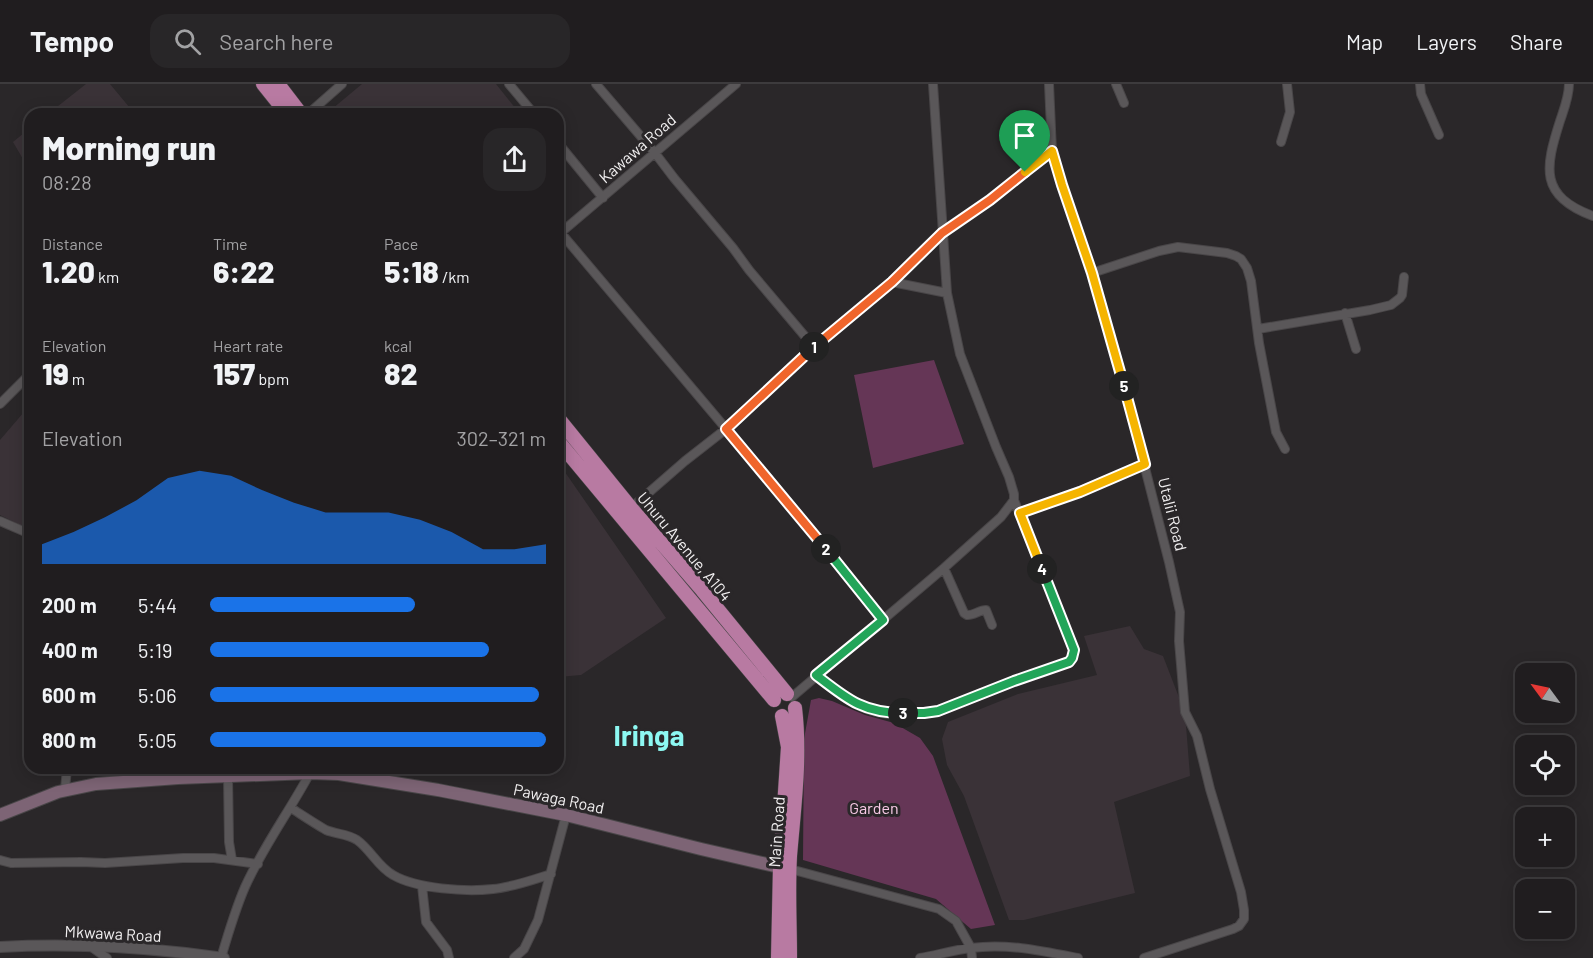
<!DOCTYPE html>
<html lang="en">
<head>
<meta charset="utf-8">
<style>
  :root { --surface:#201d1f; --page:#282628; --text:#f1f3f6; --muted:#a2a2a4; --line:#3d3b3d; --accent:#1a73e8 }
  body { margin:0; font-family:Barlow,sans-serif; background:var(--page); color:var(--text); height:100vh; display:flex; flex-direction:column; font-size:22px; white-space:nowrap }
  * { box-sizing:border-box; margin:0 }
  p { font-size:20px; color:var(--muted) }
  .icon { flex:none; width:33px; height:33px; fill:none; stroke:currentColor; stroke-width:2; stroke-linecap:round; stroke-linejoin:round }
  .map { position:relative; flex:1; overflow:hidden }
  .side { position:absolute; left:24px; top:24px; width:540px; height:666px; display:flex; flex-direction:column; background:var(--surface); border-radius:18px; box-shadow:0 3px 15px #0003,0 0 0 2px var(--line) }
  .side>* { flex:none }
  .needle { width:39px; rotate:303deg }
  .fabs { position:absolute; left:1515px; top:579px; display:grid; gap:12px }
  .fabs a { display:grid; place-items:center; width:60px; height:60px; border-radius:12px; background:var(--surface); box-shadow:0 3px 15px #0003,0 0 0 2px var(--line); font-size:30px }
  .pin { position:absolute; display:grid; place-items:center; width:51px; height:51px; color:#fff; margin:-62px -26px; border-radius:50% 50% 50% 0; rotate:-45deg; box-shadow:0 0 6px #0007 }
  .pin .icon { rotate:45deg }
  .km { position:absolute; width:30px; height:30px; margin:-15px; border-radius:50%; background:#222; color:#fff; font-size:16px; line-height:30px; text-align:center }
  .round { display:grid; place-items:center; flex:none; width:63px; height:63px; border-radius:18px; background:var(--page) }
  .overview { display:flex; align-items:center; justify-content:space-between; height:102px; padding:0 18px }
  h1 { font-size:33px; font-weight:800; line-height:45px }
  .stats { display:grid; grid-template-columns:repeat(3,1fr); gap:9px; height:102px; padding:6px 18px }
  .stats div { display:grid; align-content:center }
  .stats b { font-size:30px; font-weight:800 }
  .stats small { font-size:16px; font-weight:400 }
  .stats p { font-size:16px }
  .chart { height:168px; padding:12px 18px }
  .chart p { display:flex; justify-content:space-between }
  .chart svg { width:100%; height:108px; margin-top:6px; fill:var(--accent); opacity:.7 }
  ul { padding:0 18px; list-style:none; font-size:20px }
  li { display:grid; grid-template-columns:96px 72px 1fr; align-items:center; height:45px }
  li i { height:15px; border-radius:8px; background:var(--accent) }
  header { display:flex; align-items:center; gap:36px; box-sizing:border-box; height:84px; padding:0 30px; background:var(--surface); border-bottom:2px solid var(--line) }
  header strong { font-size:28px }
  nav { display:flex; gap:33px; margin-inline-start:auto; font-size:21px }
  .search { width:420px; height:54px; background:var(--page); display:flex; align-items:center; gap:15px; box-sizing:border-box; padding:0 21px; border-radius:18px; color:var(--muted); font-size:22px }
  .map>svg:first-child { display:block }
  .built { fill:#3a3237 }
  .green { fill:#653656 }
  .lines { fill:none; stroke-linecap:round; stroke-linejoin:round }
  .minor-casing { stroke:#494648; stroke-width:10 }
  .tertiary-casing { stroke:#494648; stroke-width:12 }
  .secondary-casing { stroke:#494648; stroke-width:14 }
  .trunk-casing { stroke:#494648; stroke-width:15 }
  .minor { stroke:#5a5759; stroke-width:8 }
  .tertiary { stroke:#5a5759; stroke-width:10 }
  .secondary { stroke:#7d6475; stroke-width:12 }
  .trunk { stroke:#b87aa2; stroke-width:14 }
  .split-1-casing { stroke:#fff; stroke-width:12 }
  .split-2-casing { stroke:#fff; stroke-width:12 }
  .split-3-casing { stroke:#fff; stroke-width:12 }
  .split-4-casing { stroke:#fff; stroke-width:12 }
  .split-5-casing { stroke:#fff; stroke-width:12 }
  .split-6-casing { stroke:#fff; stroke-width:12 }
  .split-1 { stroke:#f0652b; stroke-width:8 }
  .split-2 { stroke:#f0652b; stroke-width:8 }
  .split-3 { stroke:#22a559; stroke-width:8 }
  .split-4 { stroke:#22a559; stroke-width:8 }
  .split-5 { stroke:#f5b400; stroke-width:8 }
  .split-6 { stroke:#f5b400; stroke-width:8 }
  .labels { text-anchor:middle; dominant-baseline:central; stroke-width:6; stroke-linejoin:round; paint-order:stroke }
  .street-label { font-size:16px; fill:#f2f0f1; stroke:#2a2729 }
  .park-label { font-size:16px; fill:#f9cbe7; stroke:#2a2729 }
  .town-label { font-size:28px; font-weight:bold; fill:#8df8f2; stroke:#2a2729 }
</style>
</head>
<body>
<header>
<strong>Tempo</strong>
<div class="search"><svg class="icon" aria-label="search" viewBox="0 0 24 24"><circle cx="10" cy="10" r="6"/><path d="M15 15l6 6"/></svg>Search here</div>
<nav><a>Map</a><a>Layers</a><a>Share</a></nav>
</header>
<div class="map">
<svg width="1593" height="874" viewBox="0 0 1593 874">
  <rect width="100%" height="100%" fill="#2a2729"/>
  <path class="built" d="M86,0H110L135,30H48Z
    M362,0H496L516,25L510,30H326Z
    M30,44V87L13,58Z
    M30,321V446L0,431V356Z
    M558,378L666,534L581,591L558,593Z
    M1130,542L1144,565L1163,572L1185,629L1190,692L1114,718L1135,809L1024,836H1009L964,712L947,681L942,655L948,638L1018,610L1097,591L1084,552Z"/>
  <path class="green" d="M934,276L964,360L873,384L854,291Z
    M819,614L832,617L865,631L894,639L920,654L933,672L995,841L971,845L936,815L803,776L804,655L811,616Z"/>
  <g class="lines">
    <g class="minor-casing">
      <path id="minor" d="M509,0L534,30
        M596,0L655,69L674,94L733,164L749,186L814,263
        M1049,0L1052,67L1062,101L1092,189L1119,282L1169,478L1180,528L1179,557L1185,628L1197,652L1210,705L1241,808L1244,826V835L1239,842L1233,845L1144,874
        M1116,0L1124,19
        M1420,0L1421,10L1439,51
        M1569,0C1569,13 1564,25 1560,37C1545,84 1539,112 1593,132
        M308,30L342,0
        M1281,58L1290,28L1287,0
        M558,59L603,114
        M561,149L814,449L883,536
        M558,151L736,0
        M1092,189L1159,167L1178,163L1227,169L1236,172L1241,175L1247,184L1251,197L1259,259L1276,348L1285,365
        M892,198L947,209
        M1345,229L1356,265
        M1258,245L1370,226L1391,221L1400,214L1402,211L1404,193
        M0,320L30,290
        M631,424L685,377L726,345L814,263L892,198L942,149L990,116L1052,67
        M1020,429L1080,407L1145,380
        M0,437L30,450
        M944,484L964,529L967,531C973,532 979,526 986,526L992,541
        M816,592C834,606 854,623 877,628C894,632 920,630 938,627L1014,597L1069,578L1072,574L1074,566L1014,416
        M792,613L944,484L1001,433L1014,416V410L1009,393L996,363L960,270L947,209L933,0
        M228,693L229,758L232,776
        M65,706L67,684
        M291,724C302,731 314,739 326,746C336,750 348,750 357,756C371,766 378,783 393,791C417,805 466,808 493,805C513,803 532,796 551,790
        M0,776L11,779L81,778L105,779L183,774H214L258,780
        M790,785L939,825L956,837L971,864L972,874
        M422,802L426,838L447,866L449,874
        M90,862L107,874
        M221,874C228,850 235,826 245,803C263,763 289,728 310,689
        M514,874L524,865L538,836L566,731
        M920,874C937,871 954,866 971,864C1007,859 1043,867 1078,874"/>
    </g>
    <g class="tertiary-casing">
      <path id="tertiary" d="M0,863C77,859 147,863 224,874"/>
    </g>
    <g class="secondary-casing">
      <path id="secondary" d="M0,731L58,708L96,700L178,694L310,689L339,690L438,706L566,731L701,765L788,785"/>
    </g>
    <g class="trunk-casing">
      <path id="trunk" d="M263,0L287,30
        M278,0L301,30
        M558,334L631,424L702,506L787,610
        M558,357L774,616
        M778,874L780,783L788,663L782,632
        M790,874C790,840 788,806 790,772C794,723 801,674 795,624"/>
    </g>
    <use href="#minor" class="minor"/>
    <use href="#tertiary" class="tertiary"/>
    <use href="#secondary" class="secondary"/>
    <use href="#trunk" class="trunk"/>
  </g>
  <g class="lines">
    <g class="split-1-casing">
      <path id="split-1" d="M814,263L892,198L942,149L990,116L1025,88"/>
    </g>
    <g class="split-2-casing">
      <path id="split-2" d="M814,263L726,345L826,465"/>
    </g>
    <g class="split-3-casing">
      <path id="split-3" d="M826,465L883,536L816,591C847,615 863,629 903,629"/>
    </g>
    <g class="split-4-casing">
      <path id="split-4" d="M903,629H924L938,627L1014,597L1069,578L1072,574L1074,566L1042,485"/>
    </g>
    <g class="split-5-casing">
      <path id="split-5" d="M1042,485L1020,429L1080,408L1145,380L1124,302"/>
    </g>
    <g class="split-6-casing">
      <path id="split-6" d="M1025,88L1052,67L1062,101L1092,189L1124,302"/>
    </g>
    <use href="#split-1" class="split-1"/>
    <use href="#split-2" class="split-2"/>
    <use href="#split-3" class="split-3"/>
    <use href="#split-4" class="split-4"/>
    <use href="#split-5" class="split-5"/>
    <use href="#split-6" class="split-6"/>
  </g>
  <g class="labels">
    <g class="street-label">
      <text transform="translate(637 64) rotate(-41)">Kawawa Road</text>
      <text transform="translate(1173 430) rotate(76)">Utalii Road</text>
      <text transform="translate(685 462) rotate(50)">Uhuru Avenue, A104</text>
      <text transform="translate(559 714) rotate(12)">Pawaga Road</text>
      <text transform="translate(776 748) rotate(-86)">Main Road</text>
      <text transform="translate(113 849) rotate(3)">Mkwawa Road</text>
    </g>
    <g class="park-label">
      <text x="874" y="723">Garden</text>
    </g>
    <g class="town-label">
      <text x="649" y="651">Iringa</text>
    </g>
  </g>
</svg>
<div class="fabs">
<a><svg class="needle" viewBox="-14 -14 28 28"><path d="M0-13l5 13h-10z" fill="#e53935"/><path d="M0 13l5-13h-10z" fill="#a2a2a4"/></svg></a>
<a><svg class="icon" aria-label="locate" viewBox="0 0 24 24"><circle cx="12" cy="12" r="6"/><path d="M12 2v4M12 18v4M2 12h4M18 12h4"/></svg></a>
<a>+</a>
<a>−</a>
</div>
<div class="pin" style="left:1025px;top:88px;background:#1e9e55"><svg class="icon" aria-label="arrive" viewBox="0 0 24 24"><path d="M6 21V4h12l-3 4 3 4H6"/></svg></div>
<b class="km" style="left:814px;top:263px">1</b>
<b class="km" style="left:826px;top:465px">2</b>
<b class="km" style="left:903px;top:629px">3</b>
<b class="km" style="left:1042px;top:485px">4</b>
<b class="km" style="left:1124px;top:302px">5</b>
<section class="side">
<div class="overview"><div><h1>Morning run</h1><p>08:28</p></div><a class="round"><svg class="icon" aria-label="share" viewBox="0 0 24 24"><path d="M12 15V3M7 8l5-5 5 5M5 13v7h14v-7"/></svg></a></div>
<div class="stats">
<div><p>Distance</p><b>1.20<small> km</small></b></div>
<div><p>Time</p><b>6:22</b></div>
<div><p>Pace</p><b>5:18<small> /km</small></b></div>
</div>
<div class="stats">
<div><p>Elevation</p><b>19<small> m</small></b></div>
<div><p>Heart rate</p><b>157<small> bpm</small></b></div>
<div><p>kcal</p><b>82</b></div>
</div>
<div class="chart"><p><span>Elevation</span>302–321 m</p>
<svg viewBox="0 0 160 44" preserveAspectRatio="none"><path d="M0 44V36L10 31L20 25L30 18L40 9L50 6L60 8L70 14L80 19L90 23L100 23L110 23L120 26L130 31L140 38L150 38L160 36V44z"/></svg>
</div>
<ul>
<li><b>200 m</b>5:44<i style="width:61%"></i></li>
<li><b>400 m</b>5:19<i style="width:83%"></i></li>
<li><b>600 m</b>5:06<i style="width:98%"></i></li>
<li><b>800 m</b>5:05<i style="width:100%"></i></li>
</ul>
</section>
</div>
</body>
</html>
